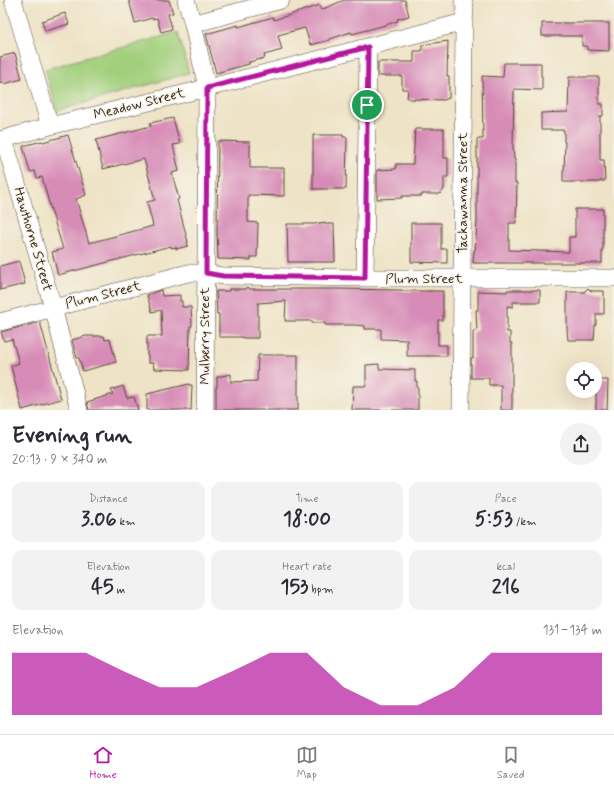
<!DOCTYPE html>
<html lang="en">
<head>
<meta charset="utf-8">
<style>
  :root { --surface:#fff; --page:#f2f2f3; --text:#2b2b33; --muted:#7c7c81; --line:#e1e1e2; --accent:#b5179e }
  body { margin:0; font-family:Mynerve,sans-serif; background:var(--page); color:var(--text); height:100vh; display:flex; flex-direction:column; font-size:15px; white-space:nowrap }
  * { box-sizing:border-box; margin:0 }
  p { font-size:13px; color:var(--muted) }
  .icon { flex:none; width:22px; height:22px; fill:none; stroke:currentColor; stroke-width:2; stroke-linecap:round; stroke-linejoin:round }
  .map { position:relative; height:410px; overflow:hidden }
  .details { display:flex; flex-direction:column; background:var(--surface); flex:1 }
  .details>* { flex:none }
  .controls { position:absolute; left:566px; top:362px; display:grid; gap:8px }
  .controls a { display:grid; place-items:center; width:36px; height:36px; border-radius:50%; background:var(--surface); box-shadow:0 4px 16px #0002; font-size:20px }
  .pin { position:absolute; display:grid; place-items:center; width:34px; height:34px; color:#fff; margin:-17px; border:2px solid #fff; border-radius:50%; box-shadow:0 1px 4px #0007 }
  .round { display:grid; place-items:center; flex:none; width:42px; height:42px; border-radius:21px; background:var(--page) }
  .headline { display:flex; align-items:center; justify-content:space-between; height:68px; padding:0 12px }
  h1 { font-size:22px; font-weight:700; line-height:30px }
  .metrics { display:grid; grid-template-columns:repeat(3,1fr); gap:6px; height:68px; padding:4px 12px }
  .metrics div { display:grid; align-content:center; border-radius:10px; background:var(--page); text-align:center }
  .metrics b { font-size:20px; font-weight:700 }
  .metrics small { font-size:11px; font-weight:400 }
  .metrics p { font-size:11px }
  .chart { height:112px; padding:8px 12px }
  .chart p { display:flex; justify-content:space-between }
  .chart svg { width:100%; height:72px; margin-top:4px; fill:var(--accent); opacity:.7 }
  .menu { display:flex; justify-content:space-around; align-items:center; height:56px; border-top:1px solid var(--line); background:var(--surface); font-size:11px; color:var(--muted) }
  .menu a { display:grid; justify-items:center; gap:2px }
  .menu .selected { color:var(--accent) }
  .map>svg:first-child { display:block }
  .green { fill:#a1cf7c; stroke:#6e7c4d }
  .building { fill:#d78cb7 }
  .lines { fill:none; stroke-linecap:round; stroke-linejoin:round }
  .street-casing { stroke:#564637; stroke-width:18 }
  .street { stroke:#fff; stroke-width:17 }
  .route-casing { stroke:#fff; stroke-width:8 }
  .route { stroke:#b5179e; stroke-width:5 }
  .labels { text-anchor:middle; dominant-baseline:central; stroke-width:3; stroke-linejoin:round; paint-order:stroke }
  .street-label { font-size:14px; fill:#3b2a1e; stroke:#f7f3e8 }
</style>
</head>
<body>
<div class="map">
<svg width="614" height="410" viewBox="0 0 614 410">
  <rect width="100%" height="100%" fill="#f7f3e8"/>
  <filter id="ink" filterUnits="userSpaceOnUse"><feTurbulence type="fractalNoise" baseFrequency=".025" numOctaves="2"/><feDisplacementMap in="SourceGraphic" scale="8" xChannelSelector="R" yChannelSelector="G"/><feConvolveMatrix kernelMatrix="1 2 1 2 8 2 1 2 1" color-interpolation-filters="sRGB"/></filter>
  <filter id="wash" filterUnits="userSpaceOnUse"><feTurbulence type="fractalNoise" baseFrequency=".012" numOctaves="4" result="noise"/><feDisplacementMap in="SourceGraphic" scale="16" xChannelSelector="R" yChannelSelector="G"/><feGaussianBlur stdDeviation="0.9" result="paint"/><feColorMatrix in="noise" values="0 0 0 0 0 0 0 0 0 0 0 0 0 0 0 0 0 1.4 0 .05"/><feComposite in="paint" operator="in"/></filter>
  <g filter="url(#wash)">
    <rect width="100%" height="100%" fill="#eee3c6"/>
    <path class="green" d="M178,32L189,73L57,111L45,69Z"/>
    <g id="blocks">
      <path class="building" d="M129,0H169L173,13L168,14L172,29L161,32L157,18L152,19V18L135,23Z
        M344,0H405L409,16L397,19L398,21L382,26L352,34L351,32L330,39V40L311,45V43L310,44L305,28L278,35L282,50L264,55L265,58L249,62V64L216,73L206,34L238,25V27L273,17L274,20L320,5L321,10Z
        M65,13L69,24L45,31L42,21Z
        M542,23H609V51L587,50V46H582V36H542Z
        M448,41L447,76H449V98L444,100L409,99V98H407L408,89H402V76H378V62H414V51H422V45Z
        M15,53L22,79L4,84L3,82L0,83V57Z
        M504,63H541V76H542V90L514,89L513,147L514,159H515V183H517L516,223H509V250L569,252V237H575V209H603V249H602V263H473L474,250H475L477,222V139H483L482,76L503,77Z
        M569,77H599V104H603V116H600V160H604L605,181H600V182H563V170H564L565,142H564V130H541V113L568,112Z
        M173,118L180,144L173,145L179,171L172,173L179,199L177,200L188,242H187L188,246L176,249V247L171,248V246L58,275L52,252L63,249L50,207L42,177L37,178L35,171L30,172L23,146L42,141L43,142L68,135L86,195L76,199L89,243L153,226L147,202L155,200L144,159L103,169L96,140L151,126L150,123Z
        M415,129H444V158H448V177H444V189L440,194H422V196H402V198L377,199V170L396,169V164H413Z
        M313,135H343V137H347L346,189H313Z
        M218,141L250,142V168H284V196L248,195V222L258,223L257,257H251V260L218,259L217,232Z
        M325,222V224H334L335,262H288L287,224H314Z
        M411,223H441V249H447V263L411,262Z
        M19,261L25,284L0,290V266Z
        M248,287L250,289H338L402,290V291H443V320H438V345H447V356H407V340L381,339V329H365V326L355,325H325V323H312V321H285L286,301L258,303V338H243L242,337H219V314H217L216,291H229V289H246Z
        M588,288L591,291H604V314H596V325H595L594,340H568L567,330V292H584Z
        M161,290L162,296L180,295V301H182V307H191L192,326H190L189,370L154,369L153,363H148V355H147V336H162L161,310L152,312L147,295Z
        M507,290H540V302H513V307L507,306V332H510V343H512V410H501V385H489V378H471V358H473V331H477L476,310H478V291L507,292Z
        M40,322L61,399L22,410L11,366L19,363L12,339L4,341L1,332Z
        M86,336H104L105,340L110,339L116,362L83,371L79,358H77L72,340Z
        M258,355H298V410H216V387H217V377L231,374V382L257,381Z
        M379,364V369L415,370V381H417V388H418V410H352L353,386H366V365Z
        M596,380H608L607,410H596Z
        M189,384V385H192L191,410H147V394Z
        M123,386L127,398L134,397L138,410H89L87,402L113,394L111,390Z"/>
    </g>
  </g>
  <g filter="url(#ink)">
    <use href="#blocks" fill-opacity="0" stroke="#564637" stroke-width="1"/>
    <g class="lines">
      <g class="street-casing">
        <path id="street" d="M13,0L50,126
          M186,0L193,24L207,88L205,410
          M193,24L281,0
          M4,139L53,307L79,410
          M0,140L50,126L207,88L464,22
          M365,278L368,47
          M0,322L188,273H206L223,276L365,278H614
          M461,410L464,22L465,7L463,0"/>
      </g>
      <use href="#street" class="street"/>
    </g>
  </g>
  <g class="lines" filter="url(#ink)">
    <g class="route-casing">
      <path id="route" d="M368,47L365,278L223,276L206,273L207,88Z"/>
    </g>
    <use href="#route" class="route"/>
  </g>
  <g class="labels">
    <g class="street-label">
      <text transform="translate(139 104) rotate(-14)">Meadow Street</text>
      <text transform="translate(463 193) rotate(-90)">Tackawanna Street</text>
      <text transform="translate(33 239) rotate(74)">Hawthorne Street</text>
      <text x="424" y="279">Plum Street</text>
      <text transform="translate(103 295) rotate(-14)">Plum Street</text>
      <text transform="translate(205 336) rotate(-90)">Mulberry Street</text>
    </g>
  </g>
</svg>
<div class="controls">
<a><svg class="icon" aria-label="locate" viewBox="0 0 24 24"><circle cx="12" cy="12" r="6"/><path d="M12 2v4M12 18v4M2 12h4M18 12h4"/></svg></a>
</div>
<div class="pin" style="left:367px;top:105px;background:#1e9e55"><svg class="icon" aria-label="arrive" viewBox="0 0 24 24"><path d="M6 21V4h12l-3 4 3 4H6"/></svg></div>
</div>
<section class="details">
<div class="headline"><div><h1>Evening run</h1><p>20:13 · 9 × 340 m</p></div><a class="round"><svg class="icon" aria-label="share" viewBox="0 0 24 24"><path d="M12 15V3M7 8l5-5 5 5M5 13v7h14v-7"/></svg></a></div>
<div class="metrics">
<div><p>Distance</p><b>3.06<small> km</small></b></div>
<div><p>Time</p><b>18:00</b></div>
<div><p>Pace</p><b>5:53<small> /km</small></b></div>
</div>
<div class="metrics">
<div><p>Elevation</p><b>45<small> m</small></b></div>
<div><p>Heart rate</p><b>153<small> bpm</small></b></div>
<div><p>kcal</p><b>216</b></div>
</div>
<div class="chart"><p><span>Elevation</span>131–134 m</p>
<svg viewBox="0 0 160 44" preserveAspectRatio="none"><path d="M0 44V6L10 6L20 6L30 17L40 27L50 27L60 17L70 6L80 6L90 27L100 38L110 38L120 27L130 6L140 6L150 6L160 6V44z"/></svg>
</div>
</section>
<nav class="menu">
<a class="selected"><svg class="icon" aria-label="home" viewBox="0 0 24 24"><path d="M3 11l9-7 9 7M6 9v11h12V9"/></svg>Home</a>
<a><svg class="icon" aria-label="map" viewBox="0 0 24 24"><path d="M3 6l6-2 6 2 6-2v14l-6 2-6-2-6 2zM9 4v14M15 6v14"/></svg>Map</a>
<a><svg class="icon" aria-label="saved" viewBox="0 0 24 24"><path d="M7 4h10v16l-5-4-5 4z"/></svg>Saved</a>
</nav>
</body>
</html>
